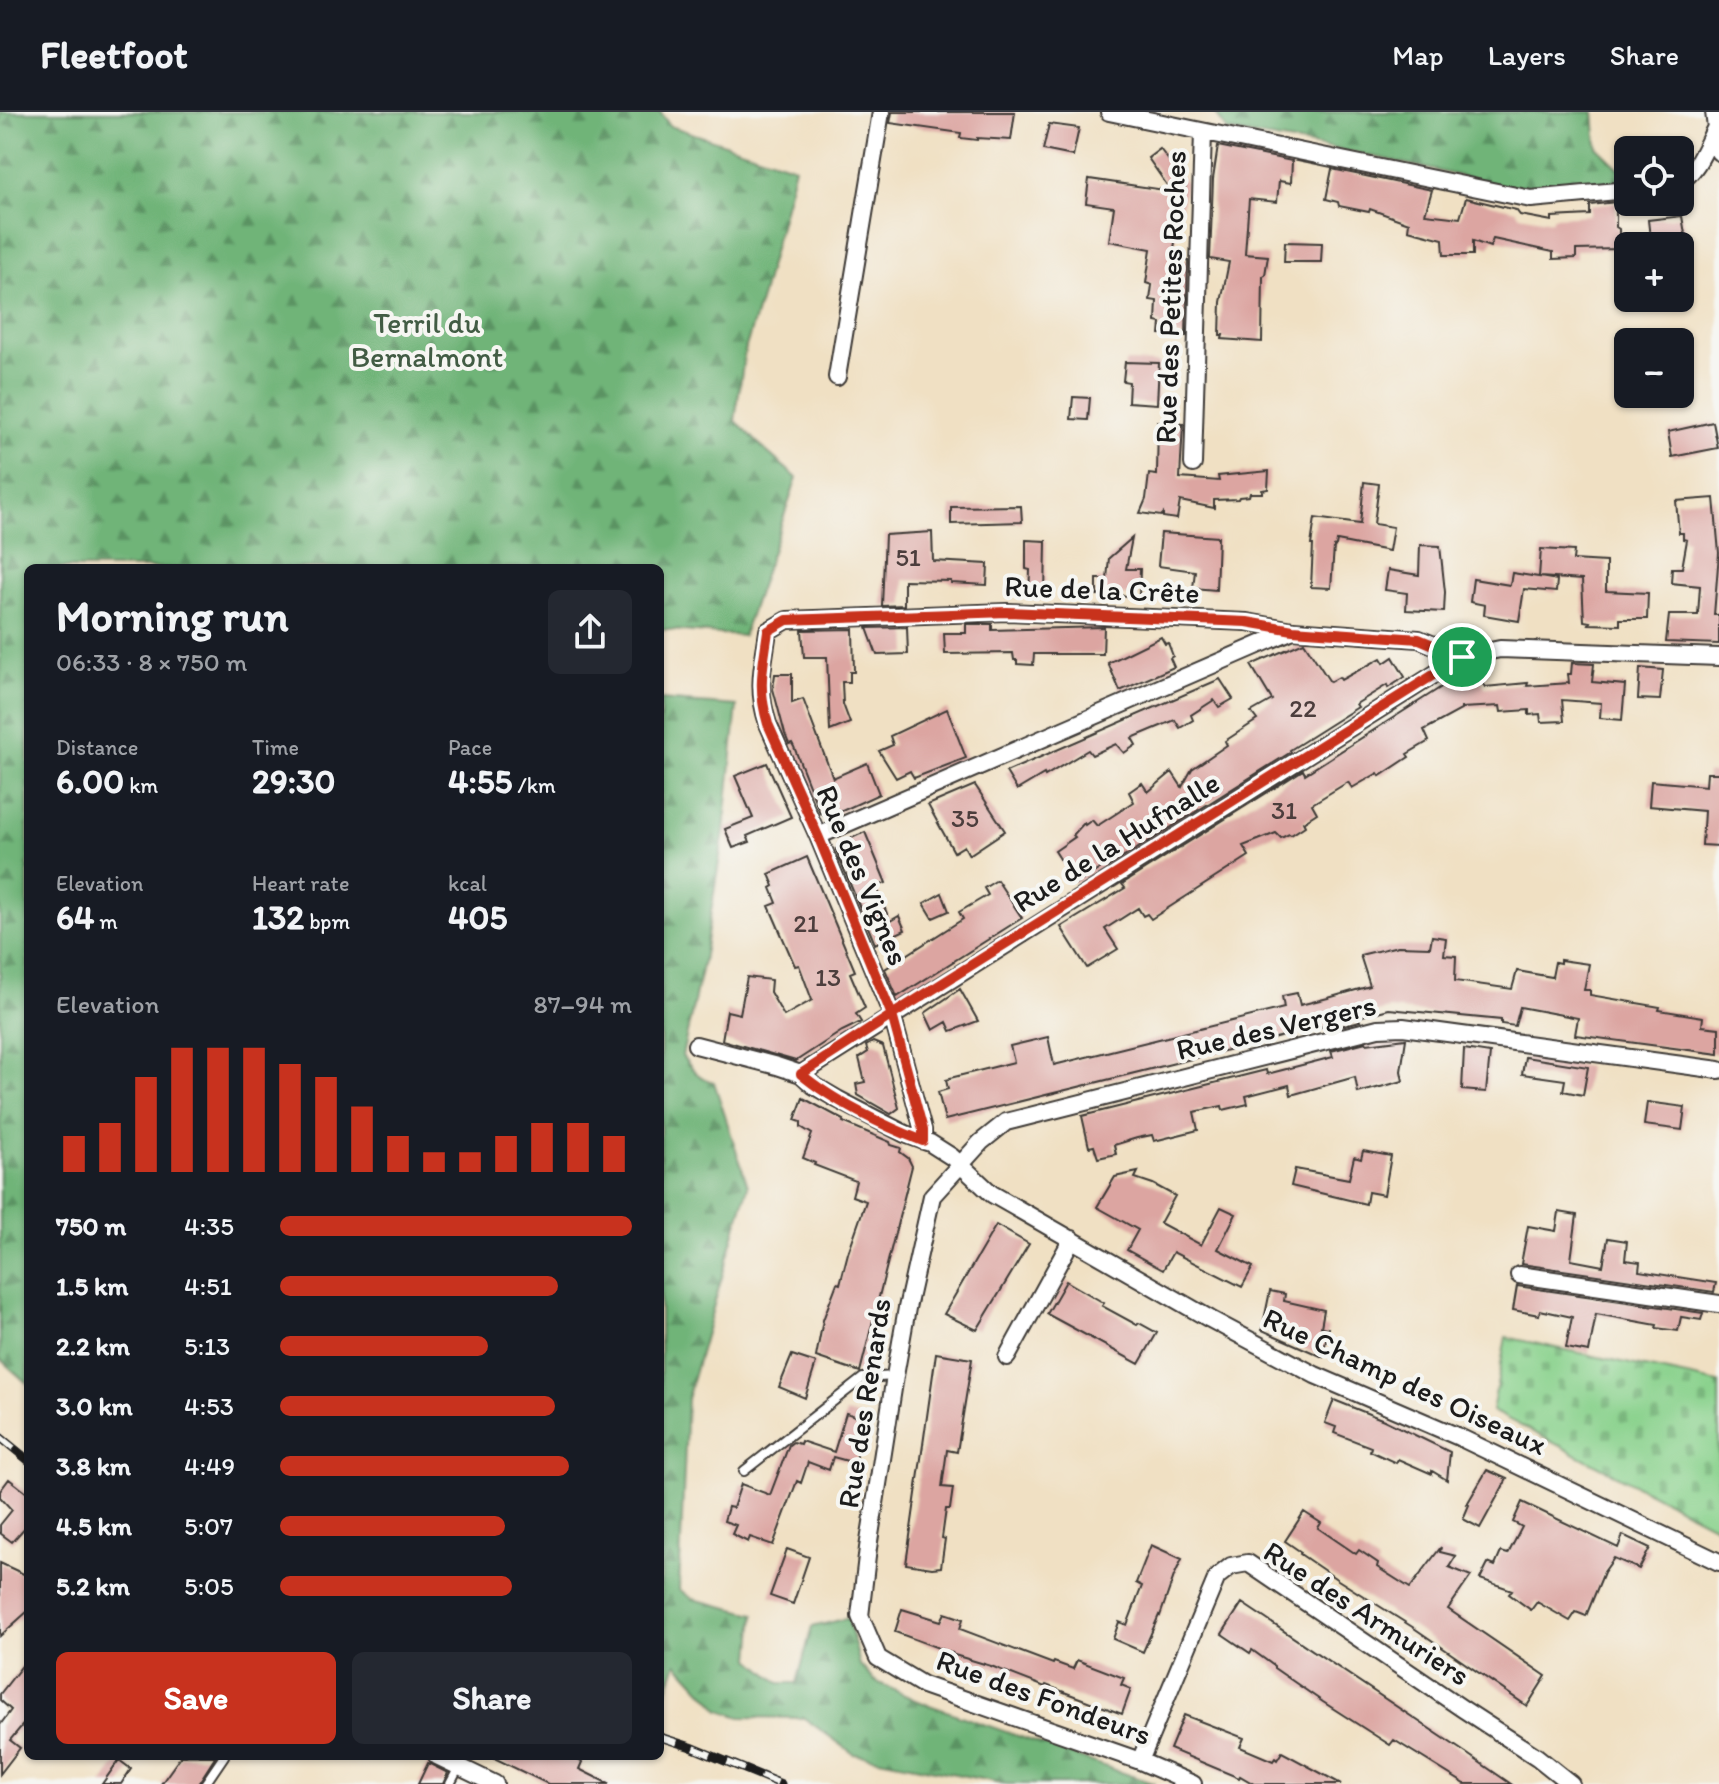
<!DOCTYPE html>
<html lang="en">
<head>
<meta charset="utf-8">
<style>
  :root { --surface:#171b24; --page:#242831; --text:#f1f3f6; --muted:#9ea1a6; --line:#363941; --accent:#c8321e }
  body { margin:0; font-family:Itim,sans-serif; background:var(--page); color:var(--text); height:100vh; display:flex; flex-direction:column; font-size:30px; white-space:nowrap }
  * { box-sizing:border-box; margin:0 }
  p { font-size:26px; color:var(--muted) }
  .icon { flex:none; width:44px; height:44px; fill:none; stroke:currentColor; stroke-width:2; stroke-linecap:round; stroke-linejoin:round }
  .map { position:relative; flex:1; overflow:hidden }
  .panel { position:absolute; left:24px; top:452px; width:640px; height:1196px; display:flex; flex-direction:column; background:var(--surface); border-radius:12px; box-shadow:0 2px 6px #0004 }
  .panel>* { flex:none }
  .fabs { position:absolute; left:1614px; top:24px; display:grid; gap:16px }
  .fabs a { display:grid; place-items:center; width:80px; height:80px; border-radius:12px; background:var(--surface); box-shadow:0 2px 6px #0004; font-size:40px }
  .pin { position:absolute; display:grid; place-items:center; width:68px; height:68px; color:#fff; margin:-34px; border:4px solid #fff; border-radius:50%; box-shadow:0 2px 8px #0007 }
  .round { display:grid; place-items:center; flex:none; width:84px; height:84px; border-radius:12px; background:var(--page) }
  .summary { display:flex; align-items:center; justify-content:space-between; height:136px; padding:0 32px }
  h1 { font-size:44px; font-weight:800; line-height:60px }
  .metrics { display:grid; grid-template-columns:repeat(3,1fr); gap:12px; height:136px; padding:8px 32px }
  .metrics div { display:grid; align-content:center }
  .metrics b { font-size:34px; font-weight:800 }
  .metrics small { font-size:22px; font-weight:400 }
  .metrics p { font-size:22px }
  .chart { height:224px; padding:16px 32px }
  .chart p { display:flex; justify-content:space-between }
  .chart svg { width:100%; height:144px; margin-top:8px; stroke:var(--accent); stroke-width:6 }
  .cta { display:flex; gap:16px; margin-top:auto; padding:16px 32px }
  .cta a { flex:1; height:92px; border-radius:12px; background:var(--accent); color:#fff; font-size:32px; font-weight:800; line-height:92px; text-align:center }
  .cta a+a { background:var(--page); color:var(--text) }
  ul { padding:0 32px; list-style:none; font-size:26px }
  li { display:grid; grid-template-columns:128px 96px 1fr; align-items:center; height:60px }
  li i { height:20px; border-radius:10px; background:var(--accent) }
  header { display:flex; align-items:center; gap:48px; box-sizing:border-box; height:112px; padding:0 40px; background:var(--surface); border-bottom:2px solid var(--line) }
  header strong { font-size:38px }
  nav { display:flex; gap:44px; margin-inline-start:auto; font-size:28px }
  .map>svg:first-child { display:block }
  .forest { fill:url(#forest-firs); stroke:#46684a; stroke-width:2 }
  .cemetery { fill:url(#cemetery-stones); stroke:#537754; stroke-width:2 }
  .building { fill:#dca5a1 }
  .lines { fill:none; stroke-linecap:round; stroke-linejoin:round }
  .service-casing { stroke:#3c3935; stroke-width:12 }
  .minor-casing { stroke:#3c3935; stroke-width:20 }
  .service { stroke:#fff; stroke-width:8 }
  .minor { stroke:#fff; stroke-width:16 }
  .rail-casing { stroke:#1c1c1c; stroke-width:9 }
  .rail { stroke:#f6f6f2; stroke-width:6; stroke-dasharray:18; stroke-linecap:butt }
  .route-casing { stroke:#fff; stroke-width:16 }
  .route { stroke:#c8321e; stroke-width:10 }
  .labels { text-anchor:middle; dominant-baseline:central; stroke-width:8; stroke-linejoin:round; paint-order:stroke }
  .number-label { font-size:26px; fill:#4c3e3d }
  .street-label { font-size:30px; fill:#1c1c1c; stroke:#f6f6f2 }
  .park-label { font-size:30px; fill:#425c44; stroke:#f6f6f2 }
</style>
</head>
<body>
<header>
<strong>Fleetfoot</strong>
<nav><a>Map</a><a>Layers</a><a>Share</a></nav>
</header>
<div class="map">
<svg width="1719" height="1672" viewBox="0 0 1719 1672">
  <defs>
    <pattern id="forest-firs" width="22" height="20" patternUnits="userSpaceOnUse" patternTransform="scale(2)"><rect width="22" height="20" fill="#6fb478"/><path d="M5 1l3.5 6h-7zM16 11l3.5 6h-7z" fill="#5a9262"/></pattern>
    <pattern id="cemetery-stones" width="16" height="16" patternUnits="userSpaceOnUse" patternTransform="scale(2)"><rect width="16" height="16" fill="#8ad28d"/><path d="M2 7V4a2 2 0 0 1 4 0v3zM10 15v-3a2 2 0 0 1 4 0v3z" fill="#76b479"/></pattern>
  </defs>
  <rect width="100%" height="100%" fill="#f6f6f2"/>
  <filter id="ink" filterUnits="userSpaceOnUse"><feTurbulence type="fractalNoise" baseFrequency=".0125" numOctaves="2"/><feDisplacementMap in="SourceGraphic" scale="16" xChannelSelector="R" yChannelSelector="G"/><feConvolveMatrix kernelMatrix="1 2 1 2 8 2 1 2 1" color-interpolation-filters="sRGB"/></filter>
  <filter id="wash" filterUnits="userSpaceOnUse"><feTurbulence type="fractalNoise" baseFrequency=".006" numOctaves="4" result="noise"/><feDisplacementMap in="SourceGraphic" scale="32" xChannelSelector="R" yChannelSelector="G"/><feGaussianBlur stdDeviation="1.8" result="paint"/><feColorMatrix in="noise" values="0 0 0 0 0 0 0 0 0 0 0 0 0 0 0 0 0 1.4 0 .05"/><feComposite in="paint" operator="in"/></filter>
  <g filter="url(#wash)">
    <rect width="100%" height="100%" fill="#f0e0c3"/>
    <path class="forest" d="M0,0H660L670,14L795,55L762,183L745,238L735,308L766,339L797,366L743,524L660,517V456H28V1272L0,1247Z
      M1215,0H1594L1597,35L1628,65V70L1531,80L1358,41L1227,19Z
      M660,588L737,594L724,719L703,849L682,944C691,956 699,967 714,970L748,1074L687,1287L679,1477L693,1487L755,1502L751,1547L779,1571H797L812,1515L848,1506L860,1553L875,1569L915,1588L1155,1672H1006L854,1642L804,1606L740,1605L720,1598L677,1551L667,1579L660,1577Z"/>
    <path class="cemetery" d="M1506,1225L1719,1271V1416L1492,1299Z"/>
    <g id="blocks">
      <path class="building" d="M892,0H1015L1011,28L977,26V28L960,26L961,21L890,11Z
        M1049,12L1079,16L1073,44L1043,38Z
        M1218,34L1292,49L1291,71L1279,69L1277,90L1249,87L1245,142L1268,144L1265,163L1263,164L1262,230L1222,227L1223,223H1220L1221,190L1229,150L1210,147L1213,67Z
        M1160,37L1186,71L1172,147L1188,149L1186,224L1160,222L1161,211L1156,210L1157,189L1150,188L1152,173L1146,171L1151,137L1109,129L1114,95L1086,91L1089,67L1171,79L1148,46Z
        M1332,57L1432,78L1425,102L1460,106L1466,86L1516,98L1520,103L1552,109V105L1590,103V93L1616,90V115L1619,117V137L1576,138V146L1553,147V140L1493,127L1490,135L1473,129V143H1444L1443,127L1408,118L1409,111L1370,97L1369,100L1339,94L1338,90L1326,87Z
        M1682,104L1687,134H1651L1648,108Z
        M1285,130L1322,131L1321,150H1284Z
        M1125,250L1159,251L1157,292L1128,290L1129,270L1123,269Z
        M1073,285L1090,286L1088,308L1071,307Z
        M1158,310L1183,312L1180,366L1219,369L1218,364L1269,359L1268,377L1262,378V381H1250L1249,384L1239,385L1238,387L1214,388V396L1180,389L1177,407L1163,405V402L1161,404L1140,401L1146,387L1149,362L1157,363Z
        M1713,310L1718,336L1672,345L1668,320Z
        M1364,370L1379,372L1374,412L1393,415L1389,439L1337,429L1336,434L1334,435L1331,476L1311,475L1313,433H1311L1315,406L1360,412Z
        M1714,386L1719,441L1714,503H1719V532L1666,530L1669,503H1698L1700,474L1671,471L1672,456H1682L1687,428L1683,427V421H1679L1676,389Z
        M1021,394L1022,410L951,412V395Z
        M932,420L933,449L988,452L987,473L951,471V469L904,468V493L882,494L885,423Z
        M1161,421L1218,425L1216,478L1193,476L1195,459L1158,454Z
        M1132,426L1126,457H1140L1139,484L1097,483V467H1107L1109,446Z
        M1026,428L1046,429L1045,486L1029,485L1030,458L1026,457Z
        M1420,433L1440,434L1445,480L1444,500L1406,498L1407,481L1385,478L1388,458L1419,463Z
        M1541,437L1574,439L1573,448L1606,450V479L1648,481L1647,507H1620V513L1589,512L1590,510L1584,509L1582,468L1540,465L1557,468L1556,480L1524,477L1519,509L1484,503L1485,493L1470,490L1473,467L1510,473L1512,461L1539,465Z
        M966,512H992V518L1104,515L1103,542H1034L1033,553L1017,552V548H1014L1013,541L945,542L944,521H966Z
        M907,515L908,542L877,543L867,516Z
        M853,517L854,560H850V570H842L843,592L850,611L830,619L827,545H804L802,518Z
        M1161,525L1165,532L1168,531L1173,544L1170,546L1174,555L1120,579L1108,551Z
        M1304,530L1330,570L1339,565L1341,568L1381,546L1384,551L1393,545L1405,565L1388,576L1387,573L1356,592L1358,595L1290,638L1291,640L1108,755L1106,753L1076,772L1055,739L1075,725L1073,723L1084,711L1085,713L1092,708L1097,714L1134,690L1129,680L1142,671L1148,680L1172,660L1182,675L1192,657L1227,633L1225,629L1257,608L1251,600L1272,588L1251,553Z
        M1572,551L1594,552L1592,570L1625,573L1622,608L1600,606L1601,591L1562,588L1564,609L1541,610L1540,602L1529,603V598L1501,600L1500,594L1461,596V598L1424,618L1429,629L1407,642L1409,645L1380,664L1378,661L1352,676L1348,670L1312,692L1317,701L1303,710L1305,714L1291,723L1289,722L1281,726L1276,721L1243,734L1249,744L1151,807L1147,802L1143,804L1138,796L1105,817L1118,837L1087,856L1061,815L1125,776L1122,772L1303,658L1305,662L1443,574L1452,569H1459L1460,565L1473,556L1485,575L1528,571L1527,574L1569,571L1568,562H1571Z
        M1640,556L1663,558L1660,588L1638,587Z
        M775,562H792V591L803,587L833,666L867,651L879,682L829,705L820,701L794,635L792,631L789,632L785,622L773,577Z
        M1220,567L1233,587L1219,595L1214,588L1191,603L1193,608L1180,616L1175,608L1132,626L1136,633L1124,641L1116,632L1092,643L1088,638L1045,664L1044,662L1017,678L1006,660Z
        M947,597L966,646L914,666L910,659L896,666L879,639L893,633L890,624Z
        M767,651L791,705L747,724L750,730L733,736L725,717L753,706L735,664Z
        M1707,661H1719V734L1702,733L1704,699L1649,694L1651,669L1706,674Z
        M975,673L1005,719L969,743L964,734L954,740L928,693Z
        M865,720L886,771L876,775L890,809L899,804L905,818L875,832L836,738L840,731Z
        M807,745L855,859L850,861L865,896L856,902L861,910L842,919L796,949L722,928L727,899L740,902L747,865L771,868L770,880L784,904L812,888L799,853L795,854L769,794L777,791L771,776L774,774L769,762Z
        M997,768L1022,806L897,885L885,857L963,807L959,800L988,783L984,776Z
        M942,781L949,799L933,806L924,791Z
        M1432,824L1446,826L1444,843L1456,844L1455,869L1512,877L1517,859L1552,865L1555,850L1560,851V848L1589,852L1584,878H1590V883L1660,895L1659,898L1703,905L1702,914L1719,916V942L1575,923L1578,906L1520,895L1515,914L1501,912V908L1389,897L1358,905L1360,909L1325,918L1324,914L945,1008L938,980L948,977L946,968L950,967V966L1014,950L1010,934L1048,925L1054,953L1284,896L1282,884L1297,881L1300,893L1328,886L1370,874L1360,843L1398,834L1430,835Z
        M960,877L978,909L951,919L947,910L933,918L925,901Z
        M1406,927L1401,959L1403,969L1358,981L1355,965L1291,983L1289,973L1246,984L1248,992L1223,998L1222,994L1194,1000L1198,1018L1154,1029L1152,1023L1137,1026L1114,1033L1116,1042L1098,1046L1094,1034L1089,1035L1082,1004L1266,958L1267,962L1333,945L1331,939L1366,930L1367,932Z
        M873,930L883,934L899,996L891,1002L858,983L856,972L865,970L859,946L868,940L866,934Z
        M1464,937L1490,941L1486,980L1462,978Z
        M1525,945L1588,955L1583,983L1563,979L1565,968L1522,962Z
        M803,986L844,1008L843,1010L890,1030L891,1033L901,1036L900,1040L908,1046L912,1054L860,1260L816,1245L823,1208L837,1171L840,1172L848,1141L866,1089L852,1084L856,1069L814,1053L815,1051L803,1046L812,1022L801,1015V1010L795,1008Z
        M1647,990L1685,995L1682,1018L1644,1013Z
        M1363,1039L1391,1044L1384,1083L1368,1080L1366,1092L1291,1074L1295,1057L1349,1067L1354,1045L1361,1047Z
        M1138,1060L1135,1066L1153,1072L1175,1084L1160,1111L1201,1133L1221,1095L1236,1102L1218,1137L1253,1155L1242,1175L1173,1140L1163,1158L1127,1138L1138,1118L1097,1095L1115,1065Z
        M1559,1100L1577,1103L1571,1148L1603,1154L1608,1126L1627,1129L1625,1148L1640,1150L1639,1159L1716,1171L1714,1180L1521,1152L1528,1114L1556,1119Z
        M996,1113L1029,1132L977,1218L944,1202Z
        M1066,1169L1104,1191L1102,1194L1137,1213L1139,1211L1157,1221L1139,1252L1047,1202Z
        M1517,1174L1703,1201L1701,1208L1681,1205L1678,1219L1656,1216L1657,1213L1596,1202L1589,1240L1566,1236L1572,1205L1540,1198L1539,1203L1513,1198Z
        M1270,1179L1285,1182L1284,1189L1324,1198L1321,1215L1328,1216L1323,1245L1262,1218Z
        M936,1241L972,1247L957,1340L947,1338L942,1375L953,1376L950,1397H946L942,1426L945,1427L941,1455L932,1456L906,1452Z
        M792,1243L816,1251L805,1286L779,1275Z
        M1334,1288L1384,1308L1450,1340L1447,1368L1432,1359V1362L1398,1347L1396,1351L1370,1339L1371,1335L1334,1321L1336,1315L1325,1311Z
        M846,1301L861,1306L854,1331L860,1332L855,1351L833,1345L829,1358L808,1350L801,1371L797,1369L773,1433L750,1425L748,1430L732,1422L736,1413L724,1409L728,1395L733,1396L741,1372L770,1383L789,1333L793,1330L800,1332L801,1329L834,1340Z
        M1487,1358L1507,1367L1480,1416L1463,1407L1469,1393L1467,1392Z
        M9,1367L27,1381L28,1379V1412L12,1430L0,1421V1413L12,1398L0,1385V1379Z
        M1522,1390L1618,1436L1623,1423L1650,1436L1639,1457L1614,1446L1604,1460L1586,1504L1576,1500L1570,1509L1537,1490L1531,1498L1509,1482L1512,1478L1480,1467L1488,1451L1495,1454L1501,1440L1508,1442L1522,1415L1513,1410Z
        M1304,1400L1321,1411L1318,1416L1356,1442L1359,1438L1378,1451L1377,1455L1410,1476L1441,1435L1440,1440L1456,1444L1449,1455L1471,1464L1448,1497L1546,1564L1527,1594L1414,1516L1338,1468L1300,1442L1301,1440L1285,1429Z
        M1151,1433L1182,1447L1174,1464L1160,1504L1159,1503L1143,1540L1113,1527L1119,1510L1127,1513L1142,1474L1136,1471Z
        M787,1437L809,1445L793,1492L770,1484Z
        M0,1451L28,1464V1499L0,1524Z
        M1242,1491L1463,1639L1511,1672H1465L1394,1628L1390,1633L1323,1590L1274,1556V1554L1252,1538L1250,1541L1222,1522Z
        M902,1497L941,1509L945,1501L963,1507L960,1517L1053,1552L1054,1550L1073,1557L1077,1548L1124,1566L1121,1573L1131,1577L1122,1602L1064,1580L1046,1573L1045,1575L991,1554L951,1542L952,1541L895,1520Z
        M28,1546V1611L26,1609L10,1628L20,1636L0,1662V1613L11,1598L0,1588V1582Z
        M1184,1603L1244,1626L1240,1635L1273,1649L1275,1646L1277,1648L1282,1640L1341,1672H1254L1240,1664L1239,1666L1170,1637Z
        M181,1644H216L198,1672H161Z
        M490,1644H570L582,1650L579,1657L609,1672H548Z
        M119,1648L131,1657L121,1672H102Z
        M428,1651L448,1661L443,1672H418Z"/>
    </g>
  </g>
  <g filter="url(#ink)">
    <use href="#blocks" fill-opacity="0" stroke="#3c3935" stroke-width="2"/>
    <g class="lines">
      <g class="service-casing">
        <path id="service" d="M744,1359L863,1266L895,1264
          M205,1672L224,1644
          M450,1672L459,1655"/>
      </g>
      <g class="minor-casing">
        <path id="minor" d="M1109,0L1531,87L1628,78
          M1714,0L1719,40
          M1680,69C1697,60 1706,34 1715,17
          M837,265L881,0
          M1193,352L1203,20
          M818,724L1293,518
          M696,933L777,954L801,962L813,973L837,987L905,1022L930,1031L952,1045L992,1082L1210,1207L1315,1263L1459,1325L1719,1450
          M801,962L1462,545
          M923,1029V1018L892,903L818,724L768,612C756,575 763,556 768,519L787,508L1007,500L1247,510L1293,518L1419,527L1462,545L1500,537L1719,545
          M1519,1163L1719,1192
          M1007,1245L1072,1127
          M437,1644L495,1672
          M1140,1649L1217,1465L1231,1454L1248,1451L1463,1597L1537,1645L1571,1672
          M1193,1672L1140,1649L923,1573L878,1546L860,1504L868,1436L895,1264L907,1196L932,1084L981,1030L1006,1010L1378,916L1403,915L1719,958"/>
      </g>
      <use href="#service" class="service"/>
      <use href="#minor" class="minor"/>
      <g class="rail-casing">
        <path id="rail" d="M0,1325L28,1348
          M660,1625L691,1635L781,1672"/>
      </g>
      <use href="#rail" class="rail"/>
    </g>
  </g>
  <g class="lines" filter="url(#ink)">
    <g class="route-casing">
      <path id="route" d="M1462,545L1419,527L1293,518L1247,510L1007,500L787,508L768,519C763,556 757,575 768,612L818,724L892,903L801,962C831,988 886,1015 923,1029V1018L892,903L1462,545"/>
    </g>
    <use href="#route" class="route"/>
  </g>
  <g class="labels">
    <g class="number-label">
      <text x="908" y="445">51</text>
      <text x="1303" y="596">22</text>
      <text x="1284" y="698">31</text>
      <text x="965" y="706">35</text>
      <text x="806" y="811">21</text>
      <text x="828" y="865">13</text>
    </g>
    <g class="street-label">
      <text transform="translate(1170 185) rotate(-88)">Rue des Petites Roches</text>
      <text transform="translate(1102 477) rotate(2)">Rue de la Crête</text>
      <text transform="translate(1116 730) rotate(-32)">Rue de la Hufnalle</text>
      <text transform="translate(863 763) rotate(67)">Rue des Vignes</text>
      <text transform="translate(1276 915) rotate(-13)">Rue des Vergers</text>
      <text transform="translate(1405 1269) rotate(25)">Rue Champ des Oiseaux</text>
      <text transform="translate(864 1291) rotate(-81)">Rue des Renards</text>
      <text transform="translate(1367 1501) rotate(33)">Rue des Armuriers</text>
      <text transform="translate(1044 1585) rotate(20)">Rue des Fondeurs</text>
    </g>
    <g class="park-label">
      <text x="427" y="210">Terril du<tspan x="427" dy="34">Bernalmont</tspan></text>
    </g>
  </g>
</svg>
<div class="fabs">
<a><svg class="icon" aria-label="locate" viewBox="0 0 24 24"><circle cx="12" cy="12" r="6"/><path d="M12 2v4M12 18v4M2 12h4M18 12h4"/></svg></a>
<a>+</a>
<a>−</a>
</div>
<div class="pin" style="left:1462px;top:545px;background:#1e9e55"><svg class="icon" aria-label="arrive" viewBox="0 0 24 24"><path d="M6 21V4h12l-3 4 3 4H6"/></svg></div>
<section class="panel">
<div class="summary"><div><h1>Morning run</h1><p>06:33 · 8 × 750 m</p></div><a class="round"><svg class="icon" aria-label="share" viewBox="0 0 24 24"><path d="M12 15V3M7 8l5-5 5 5M5 13v7h14v-7"/></svg></a></div>
<div class="metrics">
<div><p>Distance</p><b>6.00<small> km</small></b></div>
<div><p>Time</p><b>29:30</b></div>
<div><p>Pace</p><b>4:55<small> /km</small></b></div>
</div>
<div class="metrics">
<div><p>Elevation</p><b>64<small> m</small></b></div>
<div><p>Heart rate</p><b>132<small> bpm</small></b></div>
<div><p>kcal</p><b>405</b></div>
</div>
<div class="chart"><p><span>Elevation</span>87–94 m</p>
<svg viewBox="0 0 160 44" preserveAspectRatio="none"><path d="M5 44V33M15 44V29M25 44V15M35 44V6M45 44V6M55 44V6M65 44V11M75 44V15M85 44V24M95 44V33M105 44V38M115 44V38M125 44V33M135 44V29M145 44V29M155 44V33"/></svg>
</div>
<ul>
<li><b>750 m</b>4:35<i style="width:100%"></i></li>
<li><b>1.5 km</b>4:51<i style="width:79%"></i></li>
<li><b>2.2 km</b>5:13<i style="width:59%"></i></li>
<li><b>3.0 km</b>4:53<i style="width:78%"></i></li>
<li><b>3.8 km</b>4:49<i style="width:82%"></i></li>
<li><b>4.5 km</b>5:07<i style="width:64%"></i></li>
<li><b>5.2 km</b>5:05<i style="width:66%"></i></li>
</ul>
<div class="cta"><a>Save</a><a>Share</a></div>
</section>
</div>
</body>
</html>
